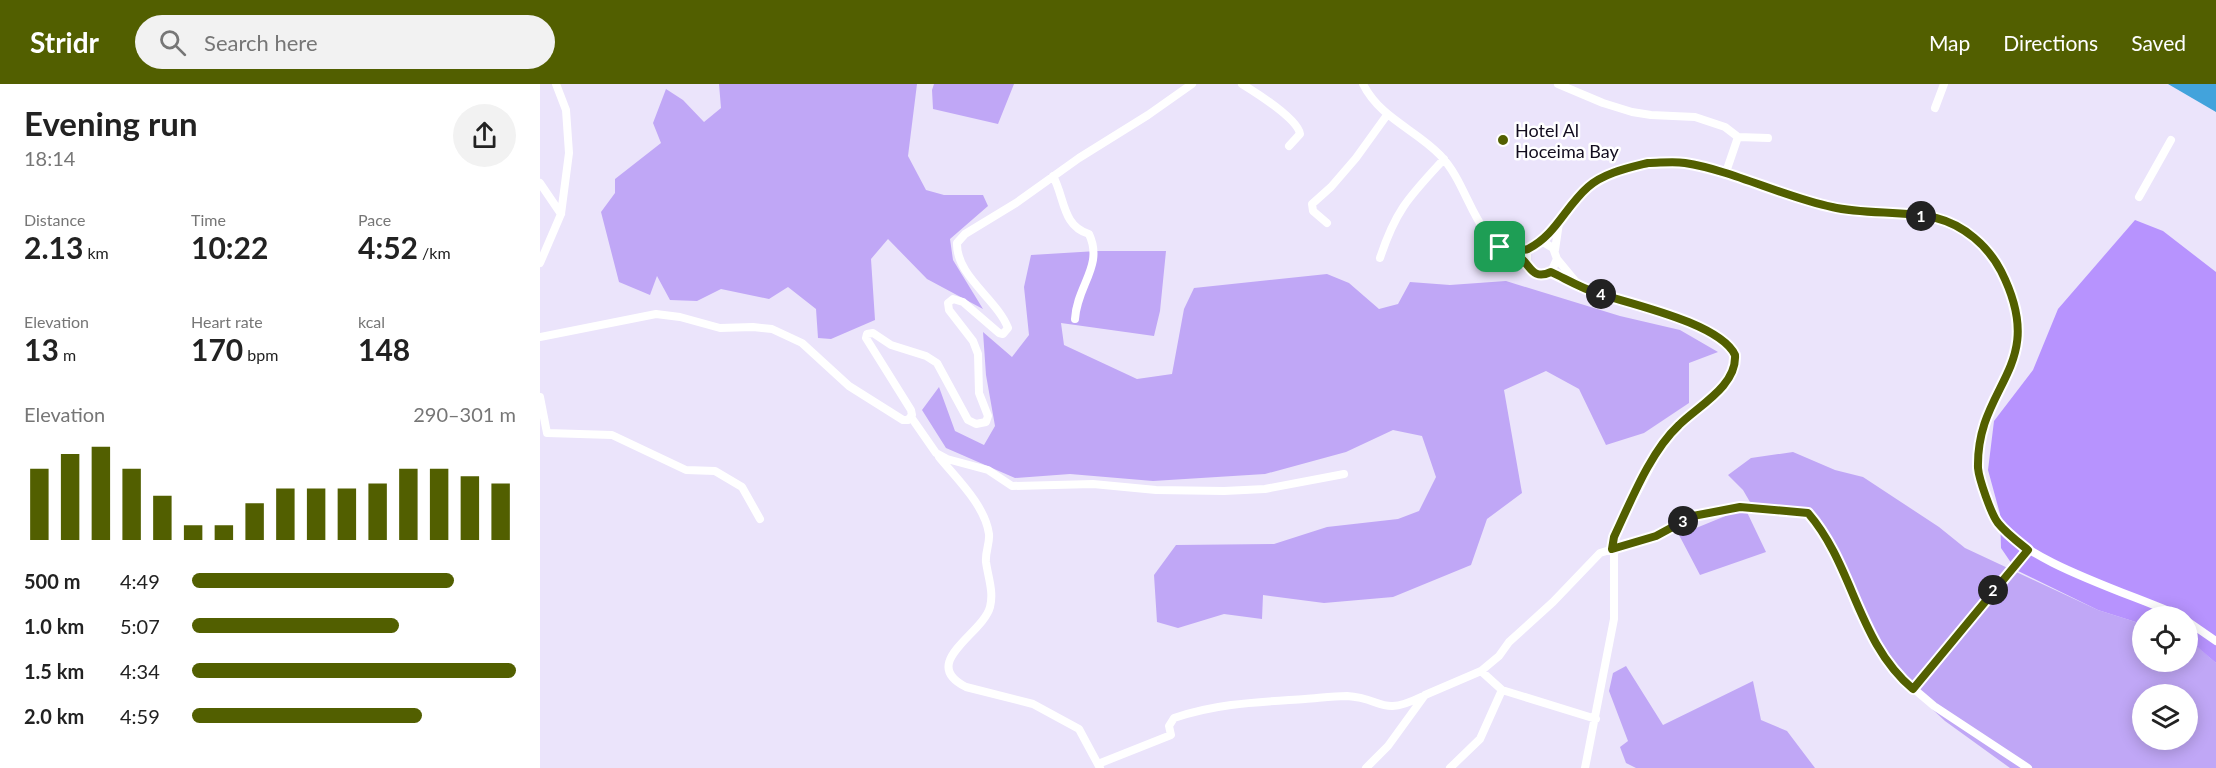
<!DOCTYPE html>
<html lang="en">
<head>
<meta charset="utf-8">
<style>
  :root { --surface:#fff; --page:#f2f2f2; --text:#222; --muted:#767676; --accent:#525f00 }
  body { margin:0; font-family:Lato,sans-serif; background:var(--page); color:var(--text); height:100vh; display:flex; flex-direction:column; font-size:22px; white-space:nowrap }
  * { box-sizing:border-box; margin:0 }
  p { font-size:20px; color:var(--muted) }
  .icon { flex:none; width:33px; height:33px; fill:none; stroke:currentColor; stroke-width:2; stroke-linecap:round; stroke-linejoin:round }
  .map { position:relative; flex:1; overflow:hidden }
  .panel { display:flex; flex-direction:column; background:var(--surface); width:540px }
  .panel>* { flex:none }
  .tools { position:absolute; left:1592px; top:522px; display:grid; gap:12px }
  .tools a { display:grid; place-items:center; width:66px; height:66px; border-radius:50%; background:var(--surface); box-shadow:0 3px 15px #0003; font-size:30px }
  .pin { position:absolute; display:grid; place-items:center; width:51px; height:51px; color:#fff; margin:-26px; border-radius:12px; box-shadow:0 3px 9px #0006 }
  .km { position:absolute; width:30px; height:30px; margin:-15px; border-radius:50%; background:#222; color:#fff; font-size:16px; line-height:30px; text-align:center }
  .round { display:grid; place-items:center; flex:none; width:63px; height:63px; border-radius:32px; background:var(--page) }
  .summary { display:flex; align-items:center; justify-content:space-between; height:102px; padding:0 24px }
  h1 { font-size:33px; font-weight:700; line-height:45px }
  .figures { display:grid; grid-template-columns:repeat(3,1fr); gap:9px; height:102px; padding:6px 24px }
  .figures div { display:grid; align-content:center }
  .figures b { font-size:30px; font-weight:700 }
  .figures small { font-size:16px; font-weight:400 }
  .figures p { font-size:16px }
  .chart { height:168px; padding:12px 24px }
  .chart p { display:flex; justify-content:space-between }
  .chart svg { width:100%; height:108px; margin-top:6px; stroke:var(--accent); stroke-width:6 }
  ul { padding:0 24px; list-style:none; font-size:20px }
  li { display:grid; grid-template-columns:96px 72px 1fr; align-items:center; height:45px }
  li i { height:15px; border-radius:8px; background:var(--accent) }
  header { display:flex; align-items:center; gap:36px; box-sizing:border-box; height:84px; padding:0 30px; background:var(--accent); color:#fff }
  header strong { font-size:28px }
  nav { display:flex; gap:33px; margin-inline-start:auto; font-size:21px }
  .search { width:420px; height:54px; background:var(--page); display:flex; align-items:center; gap:15px; box-sizing:border-box; padding:0 21px; border-radius:33px; color:var(--muted); font-size:22px }
  main { display:flex; flex:1; min-height:0 }
  .map>svg:first-child { display:block }
  .green { fill:#c0a7f6; fill-rule:evenodd }
  .forest { fill:#b793fe }
  .water { fill:#42a3dc }
  .lines { fill:none; stroke-linecap:round; stroke-linejoin:round }
  .minor { stroke:#fff; stroke-width:8 }
  .route-casing { stroke:#fff; stroke-width:12 }
  .route { stroke:#525f00; stroke-width:8 }
  .poi-dot { fill:#525f00; stroke:#fff; stroke-width:2 }
  .labels { text-anchor:middle; dominant-baseline:central; stroke-width:5; stroke-linejoin:round; paint-order:stroke }
  .poi-label { font-size:18px; fill:#120c1e; stroke:#fff; text-anchor:start }
</style>
</head>
<body>
<header>
<strong>Stridr</strong>
<div class="search"><svg class="icon" aria-label="search" viewBox="0 0 24 24"><circle cx="10" cy="10" r="6"/><path d="M15 15l6 6"/></svg>Search here</div>
<nav><a>Map</a><a>Directions</a><a>Saved</a></nav>
</header>
<main>
<section class="panel">
<div class="summary"><div><h1>Evening run</h1><p>18:14</p></div><a class="round"><svg class="icon" aria-label="share" viewBox="0 0 24 24"><path d="M12 15V3M7 8l5-5 5 5M5 13v7h14v-7"/></svg></a></div>
<div class="figures">
<div><p>Distance</p><b>2.13<small> km</small></b></div>
<div><p>Time</p><b>10:22</b></div>
<div><p>Pace</p><b>4:52<small> /km</small></b></div>
</div>
<div class="figures">
<div><p>Elevation</p><b>13<small> m</small></b></div>
<div><p>Heart rate</p><b>170<small> bpm</small></b></div>
<div><p>kcal</p><b>148</b></div>
</div>
<div class="chart"><p><span>Elevation</span>290–301 m</p>
<svg viewBox="0 0 160 44" preserveAspectRatio="none"><path d="M5 44V15M15 44V9M25 44V6M35 44V15M45 44V26M55 44V38M65 44V38M75 44V29M85 44V23M95 44V23M105 44V23M115 44V21M125 44V15M135 44V15M145 44V18M155 44V21"/></svg>
</div>
<ul>
<li><b>500 m</b>4:49<i style="width:81%"></i></li>
<li><b>1.0 km</b>5:07<i style="width:64%"></i></li>
<li><b>1.5 km</b>4:34<i style="width:100%"></i></li>
<li><b>2.0 km</b>4:59<i style="width:71%"></i></li>
</ul>
</section>
<div class="map">
<svg width="1676" height="684" viewBox="0 0 1676 684">
  <rect width="100%" height="100%" fill="#ebe4fb"/>
  <path class="green" d="M179,0H377L368,72L386,106L404,111H443L448,122L410,155L413,176L443,225L387,195L348,155L331,175L335,236L291,255L278,254L276,225L248,203L229,215L181,205L157,217L130,216L117,192L110,211L79,198L61,128L75,109V95L121,59L113,39L126,5L143,16L164,38L181,24Z
    M394,0H474L458,40L393,25L392,6Z
    M557,167H626L620,227L614,252L521,239L524,261L597,295L632,290L644,225L654,204L787,190L809,199L839,225L858,220L870,198L910,201L966,197L1080,232L1140,246L1178,268L1149,279V319L1104,349L1066,361L1039,305L1006,287L964,306L982,409L947,435L931,481L853,513L784,519L723,511L722,535L684,530L638,544L617,538L614,491L636,461L734,460L787,443L858,435L879,427L896,393L882,352L853,346L806,368L725,390L613,397L530,390L475,394L406,364L382,326L399,303L415,347L444,361L455,342L446,291L443,248L472,273L489,251L484,203L491,171Z
    M1253,368L1295,386L1323,393L1399,443L1425,464L1558,526L1602,540V578H1647L1649,555L1676,579V684H1470L1405,637L1350,586L1292,467L1268,428L1217,430L1203,406L1188,391L1211,374ZM1602,610H1647V656H1602Z
    M1205,424L1226,468L1160,491L1139,451Z
    M1086,582L1123,641L1213,597L1221,636L1247,647L1275,684H1096L1086,679L1080,663L1088,657L1069,607L1073,589Z"/>
  <path class="forest" d="M1595,136L1623,147L1676,188V579L1647,554V532H1602V540L1558,526L1476,486L1461,464L1460,430L1448,386L1454,337L1493,286L1518,225Z"/>
  <path class="water" d="M1627,0H1676V28L1628,0Z"/>
  <g class="lines">
    <path class="minor" d="M702,0C715,8 758,35 760,50L749,62
      M823,0C840,34 875,45 900,71C922,94 928,125 947,150C958,164 975,167 986,180
      M1018,0L1063,19L1092,28L1111,31L1155,33L1185,43L1198,53L1228,54
      M1395,24L1404,0
      M1185,91L1198,53
      M513,92C525,114 522,142 549,150C564,182 537,201 535,235
      M0,99L21,130
      M1599,113L1631,56
      M787,139L773,127L772,120L791,103L816,74L847,31
      M1003,158L1013,164L1017,175L1011,188L999,191L987,183V167L994,160L1003,158C1032,114 1052,92 1105,80C1158,68 1239,113 1293,123C1334,131 1377,125 1415,143C1442,155 1455,175 1467,200C1496,259 1465,284 1445,336C1433,369 1439,406 1456,436C1480,477 1595,511 1640,532
      M1015,166L1019,139
      M840,174C856,125 870,112 904,75
      M1017,175L1036,198
      M0,179L21,130L29,69L26,26L16,0
      M1011,188L1055,208L1141,235L1170,249L1193,267L1195,276L1194,285L1178,307L1125,355L1074,453V535L1045,684
      M0,253L116,230L140,233L180,244L213,243L232,245L262,259L309,302L363,336H368L372,331L371,326L326,254L327,250L333,249L351,261L386,272L397,279L428,336L436,340L446,338L448,332L439,309L438,270L433,257L409,226L408,219L413,215L423,218L459,249L463,250L468,244C457,215 416,192 417,159L425,150L476,119L539,74L608,31L652,0
      M0,313L7,349L72,351L146,386L175,387L202,403L220,435
      M371,333L396,369L407,375L448,386L472,402L553,400L616,406L684,407L725,405L804,390
      M399,373C416,394 445,421 449,450C450,459 445,468 446,478C448,493 454,508 450,523C443,550 378,579 426,603L493,620L539,645L560,684
      M1647,537L1676,557
      M941,587L962,606L1056,635
      M1373,605L1488,466
      M558,680L631,651L629,642L634,634C677,619 720,618 765,615C779,614 793,612 807,612C843,614 840,633 881,613
      M826,684L848,662L885,611L941,587L959,572L969,558L1013,518L1060,469L1116,452L1153,432L1200,423L1268,429L1297,472L1317,526L1354,588L1394,622L1488,684
      M910,684L940,655L962,606"/>
  </g>
  <g class="lines">
    <g class="route-casing">
      <path id="route" d="M1108,79C1120,79 1133,77 1145,79C1191,86 1244,113 1292,123C1326,131 1362,126 1396,134C1424,141 1448,162 1461,187C1510,284 1436,299 1438,384C1439,395 1451,430 1458,439C1466,449 1478,458 1488,466L1373,605C1317,558 1314,482 1268,429L1200,423L1153,432L1116,452L1072,465L1074,453C1091,417 1110,368 1139,341C1158,322 1197,302 1195,271C1180,239 1090,220 1057,209C1041,204 1026,195 1011,188C991,197 991,180 978,172C972,168 966,168 960,163C968,163 981,168 988,165C1016,151 1025,123 1048,103C1064,89 1088,84 1108,79Z"/>
    </g>
    <use href="#route" class="route"/>
  </g>
  <circle class="poi-dot" cx="963" cy="56" r="6"/>
  <g class="labels">
    <g class="poi-label">
      <text x="975" y="46">Hotel Al<tspan x="975" dy="21">Hoceima Bay</tspan></text>
    </g>
  </g>
</svg>
<div class="tools">
<a><svg class="icon" aria-label="locate" viewBox="0 0 24 24"><circle cx="12" cy="12" r="6"/><path d="M12 2v4M12 18v4M2 12h4M18 12h4"/></svg></a>
<a><svg class="icon" aria-label="layers" viewBox="0 0 24 24"><path d="M12 4l9 5-9 5-9-5zM3 14l9 5 9-5"/></svg></a>
</div>
<div class="pin" style="left:960px;top:163px;background:#1e9e55"><svg class="icon" aria-label="arrive" viewBox="0 0 24 24"><path d="M6 21V4h12l-3 4 3 4H6"/></svg></div>
<b class="km" style="left:1381px;top:132px">1</b>
<b class="km" style="left:1453px;top:506px">2</b>
<b class="km" style="left:1143px;top:437px">3</b>
<b class="km" style="left:1061px;top:210px">4</b>
</div>
</main>
</body>
</html>
